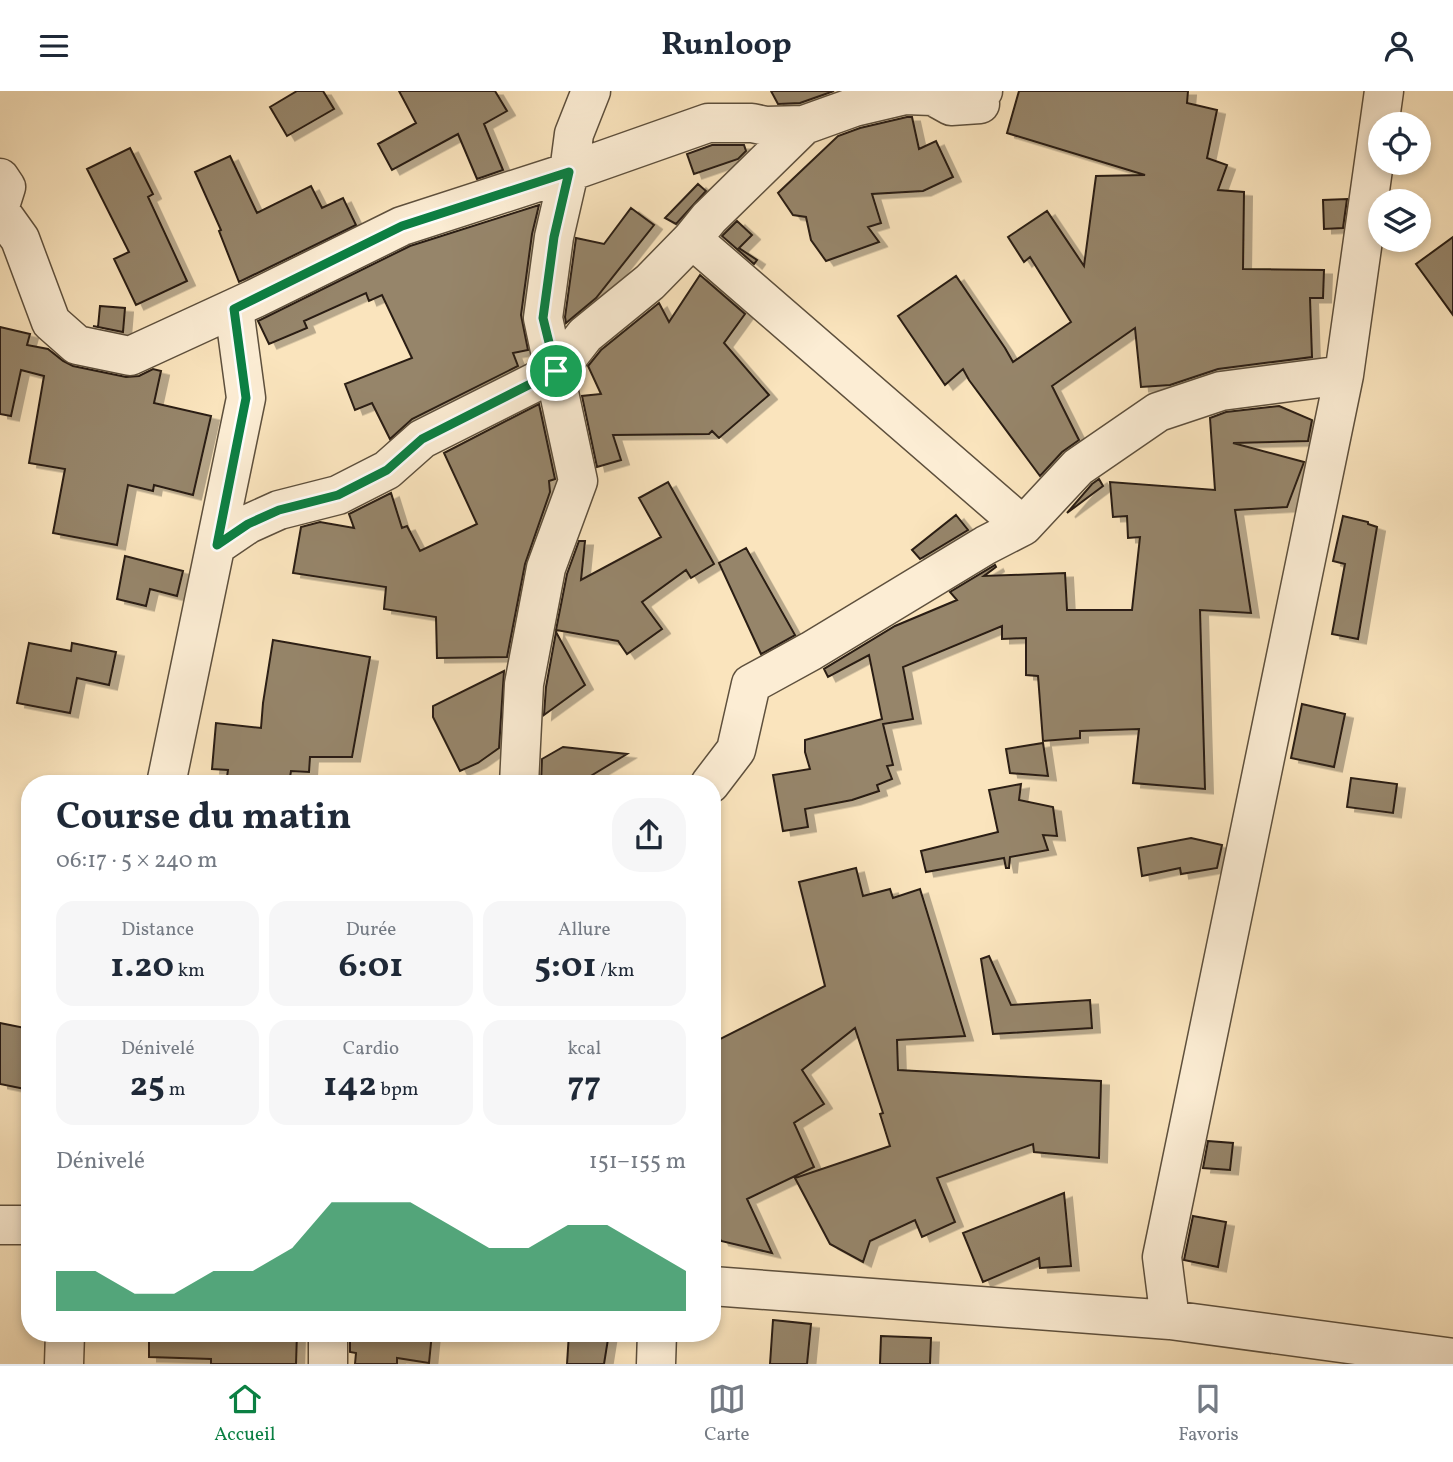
<!DOCTYPE html>
<html lang="fr">
<head>
<meta charset="utf-8">
<style>
  :root { --surface:#fff; --page:#f6f6f7; --text:#1f2937; --muted:#747a83; --line:#e0e1e3; --accent:#0b8043 }
  body { margin:0; font-family:Vollkorn,serif; background:var(--page); color:var(--text); height:100vh; display:flex; flex-direction:column; font-size:26px; white-space:nowrap }
  * { box-sizing:border-box; margin:0 }
  p { font-size:23px; color:var(--muted) }
  .icon { flex:none; width:38px; height:38px; fill:none; stroke:currentColor; stroke-width:2; stroke-linecap:round; stroke-linejoin:round }
  .map { position:relative; flex:1; overflow:hidden }
  .panel { position:absolute; left:21px; top:684px; width:700px; height:567px; display:flex; flex-direction:column; background:var(--surface); border-radius:28px; box-shadow:0 4px 10px #0003 }
  .panel>* { flex:none }
  .buttons { position:absolute; left:1368px; top:21px; display:grid; gap:14px }
  .buttons a { display:grid; place-items:center; width:63px; height:63px; border-radius:50%; background:var(--surface); box-shadow:0 4px 10px #0003; font-size:35px }
  .pin { position:absolute; display:grid; place-items:center; width:60px; height:60px; color:#fff; margin:-30px; border:4px solid #fff; border-radius:50%; box-shadow:0 2px 7px #0007 }
  .round { display:grid; place-items:center; flex:none; width:74px; height:74px; border-radius:28px; background:var(--page) }
  .headline { display:flex; align-items:center; justify-content:space-between; height:119px; padding:0 35px }
  h1 { font-size:38px; font-weight:700; line-height:52px }
  .figures { display:grid; grid-template-columns:repeat(3,1fr); gap:10px; height:119px; padding:7px 35px }
  .figures div { display:grid; align-content:center; border-radius:18px; background:var(--page); text-align:center }
  .figures b { font-size:35px; font-weight:700 }
  .figures small { font-size:19px; font-weight:400 }
  .figures p { font-size:19px }
  .chart { height:196px; padding:14px 35px }
  .chart p { display:flex; justify-content:space-between }
  .chart svg { width:100%; height:126px; margin-top:7px; fill:var(--accent); opacity:.7 }
  header { display:flex; justify-content:space-between; align-items:center; height:91px; padding:0 35px; background:var(--surface); font-size:32px; font-weight:700 }
  .tab-bar { display:flex; justify-content:space-around; align-items:center; height:98px; border-top:2px solid var(--line); background:var(--surface); font-size:19px; color:var(--muted) }
  .tab-bar a { display:grid; justify-items:center; gap:4px }
  .tab-bar .active { color:var(--accent) }
  .map>svg:first-child { display:block }
  .building { fill:#96856b; stroke:#2a1f12; stroke-width:2; filter:url(#shadow) }
  .lines { fill:none; stroke-linecap:round; stroke-linejoin:round }
  .minor-casing { stroke:#5e503d; stroke-width:41 }
  .minor { stroke:#fcedd4; stroke-width:38 }
  .route-casing { stroke:#fff; stroke-width:14 }
  .route { stroke:#0b8043; stroke-width:9 }
</style>
</head>
<body>
<header><svg class="icon" aria-label="menu" viewBox="0 0 24 24"><path d="M4 6h16M4 12h16M4 18h16"/></svg>Runloop<svg class="icon" aria-label="person" viewBox="0 0 24 24"><circle cx="12" cy="8" r="4"/><path d="M4 21q1-7 8-7t8 7"/></svg></header>
<div class="map">
<svg width="1453" height="1273" viewBox="0 0 1453 1273">
  <defs>
    <filter id="shadow"><feDropShadow dx="8" dy="4.5" stdDeviation="0" flood-color="#0004"/></filter>
  </defs>
  <rect width="100%" height="100%" fill="#fae4bd"/>
  <filter id="stains"><feTurbulence type="fractalNoise" baseFrequency=".00286" numOctaves="4"/><feColorMatrix values="0 0 0 0 .2 0 0 0 0 .09 0 0 0 0 .02 0 0 0 .5 -.17"/></filter>
  <radialGradient id="worn" r=".72"><stop offset=".6" stop-color="#630" stop-opacity="0"/><stop offset="1" stop-color="#630" stop-opacity=".3"/></radialGradient>
  <path class="building" d="M297,0H323L334,18L287,45L270,16Z
    M399,0H495L507,20L484,33L503,79L477,88L458,43L392,79L378,53L416,32Z
    M771,0H834L800,12L778,13Z
    M1019,0H1188L1187,12L1217,19L1207,67L1227,74L1218,99L1244,101L1243,178L1324,179L1323,207H1310L1312,266L1218,278L1170,294L1141,296L1135,237L1052,295L1079,349L1062,361L1040,385L969,289L963,278L945,294L898,225L956,185L1005,257L1013,271L1071,231L1030,166L1024,171L1008,146L1047,120L1084,175L1096,85L1145,84L1007,42Z
    M907,26H912L919,58L936,50L953,86L923,100L872,103L881,132L868,136L879,151L826,170L811,149L806,126L793,124L778,102L838,45L860,37Z
    M712,54H744L746,60L738,68L694,83L687,63Z
    M130,57L153,103L148,106L187,190L136,214L114,168L129,161L87,78Z
    M230,65L257,122L311,95L322,117L343,107L356,134L239,191L219,140L221,139L195,81Z
    M698,93L706,100L676,133L665,127Z
    M1347,108L1343,137L1324,138L1323,109Z
    M539,114L532,143L521,224L528,259L513,262L518,275L412,328L390,348L372,312L355,319L345,293L412,267L382,204L369,210L366,202L304,230L307,237L269,253L258,230L410,155Z
    M631,117L654,134L596,207L566,232L565,226L576,147L604,153Z
    M737,130L752,144L739,157L757,169L754,173L722,145Z
    M1453,146V224L1416,173Z
    M700,184L745,223L724,252L769,304L719,347L712,340L709,343L613,344L621,369L597,376L582,305L601,303L588,275L601,259L659,212L669,231Z
    M100,215L125,217L123,241L93,235L98,236Z
    M0,236L30,243L27,254L48,258L63,270L73,275L126,286L139,285L153,278L161,280L154,312L211,325L193,404L154,394L153,400L128,394L117,454L53,442L65,378L29,372L44,285L21,279L11,325L0,323Z
    M539,313L555,388L549,390L550,401L525,473L507,566L437,567L436,526L384,518L386,496L293,482L301,436L320,431L354,437L349,423L391,402L402,437L407,435L420,460L477,433L444,362Z
    M1279,315L1312,329L1308,350L1233,352L1304,371L1287,416L1235,419L1251,522L1200,519L1205,698L1133,692L1139,638L1080,640V647L1043,650L1038,585L1026,584V547L1002,548V535L903,576L913,628L883,633L893,674L887,675L892,688L877,694L879,700L852,709L805,718L808,736L783,740L773,684L810,678L805,661V649L882,628L869,564L828,586L824,578L895,535L957,509L950,501L995,474L996,476L984,485L1065,482L1067,519H1132L1140,446L1128,447L1127,425L1113,426L1110,391L1215,399L1210,327L1226,321Z
    M1099,388L1103,395L1067,422L1092,393Z
    M668,391L714,473L691,487L686,479L642,511L662,538L627,563L618,550L556,539L567,483L579,450H585L581,489L661,446L639,407Z
    M956,424L968,439L920,468L912,459Z
    M1343,425L1368,431V433L1377,436L1358,548L1332,543L1345,473L1333,470Z
    M746,457L795,544L761,563L719,472Z
    M125,465L183,480L177,505L150,498L146,515L117,508Z
    M556,541L585,594L544,624L546,596Z
    M273,549L370,566L352,666H310L309,681L291,680L289,693H226L228,679L212,678L216,632L261,637L263,612Z
    M29,552L71,560L72,552L116,561L109,594L77,587L70,622L17,612Z
    M504,580L499,657L478,672L460,680L433,626V615Z
    M1302,613L1345,623L1334,676L1291,667Z
    M1043,652L1048,685L1010,682L1006,658Z
    M563,656L627,663L589,686V693H541L542,668Z
    M1351,687L1397,693L1393,722L1347,716Z
    M1021,693L1019,709L1053,716L1057,745L1043,744L1048,759L1010,766L1009,777H1006L1004,767L926,781L921,760L998,741L989,699Z
    M1191,747L1222,754L1217,777L1181,783L1180,777L1142,785L1138,757Z
    M856,777L863,805L890,798L893,807L920,798L965,945L897,949L898,979L1101,990L1099,1067L1034,1061L1033,1053L937,1087L955,1131L922,1146L915,1129L870,1150L863,1171L830,1153L795,1087L890,1055L880,1023L883,1022L855,937L802,979L824,1013L794,1032L814,1076L747,1108L772,1162L721,1150L712,1132V952L825,895L799,791Z
    M989,865L1011,914L1090,909L1092,937L993,943L981,868Z
    M0,932L30,938V999L0,993Z
    M1208,1050L1233,1052L1230,1079L1203,1077Z
    M1064,1102L1071,1175L1040,1177L1039,1167L983,1191L963,1142Z
    M1193,1125L1226,1131L1218,1176L1184,1169Z
    M773,1229L811,1233L807,1273H770Z
    M149,1242H297L296,1273H211V1268L149,1266Z
    M350,1242H432L429,1272L397,1267V1273H355L356,1262L350,1261Z
    M569,1242H609L604,1273H567Z
    M881,1245L931,1247L930,1273H880Z"/>
  <g class="lines">
    <g class="minor-casing">
      <path id="minor" d="M0,87L6,96L0,115
        M0,120L20,148L51,231L77,254L130,265L256,207L402,135L569,81L708,32H752L766,35L804,34L854,16L905,4L933,5L951,15L980,13L978,5L983,0
        M692,148L1023,435
        M217,454L248,433L279,419L338,404L387,379L422,348L557,280L585,244L650,191L692,148L709,127L804,34
        M166,693L246,307L234,218
        M519,693L524,593L546,477L578,390L543,227L554,146L569,81L574,43L591,0
        M710,693L736,659L751,593L811,560L986,454L1023,435L1078,376L1158,321L1221,300L1344,284
        M0,1134H30
        M712,1195L1170,1229L1453,1267
        M1170,1229L1162,1166L1344,284L1384,0
        M64,1273L65,1242
        M328,1273V1242
        M656,1273L657,1242"/>
    </g>
    <use href="#minor" class="minor"/>
  </g>
  <g class="lines">
    <g class="route-casing">
      <path id="route" d="M569,81L554,146L543,227L556,280L422,348L387,379L338,404L279,419L248,433L217,454L246,307L234,218L402,135Z"/>
    </g>
    <use href="#route" class="route"/>
  </g>
  <rect width="100%" height="100%" filter="url(#stains)"/>
  <rect width="100%" height="100%" fill="url(#worn)"/>
</svg>
<div class="buttons">
<a><svg class="icon" aria-label="locate" viewBox="0 0 24 24"><circle cx="12" cy="12" r="6"/><path d="M12 2v4M12 18v4M2 12h4M18 12h4"/></svg></a>
<a><svg class="icon" aria-label="layers" viewBox="0 0 24 24"><path d="M12 4l9 5-9 5-9-5zM3 14l9 5 9-5"/></svg></a>
</div>
<div class="pin" style="left:556px;top:280px;background:#1e9e55"><svg class="icon" aria-label="arrive" viewBox="0 0 24 24"><path d="M6 21V4h12l-3 4 3 4H6"/></svg></div>
<section class="panel">
<div class="headline"><div><h1>Course du matin</h1><p>06:17 · 5 × 240 m</p></div><a class="round"><svg class="icon" aria-label="share" viewBox="0 0 24 24"><path d="M12 15V3M7 8l5-5 5 5M5 13v7h14v-7"/></svg></a></div>
<div class="figures">
<div><p>Distance</p><b>1.20<small> km</small></b></div>
<div><p>Durée</p><b>6:01</b></div>
<div><p>Allure</p><b>5:01<small> /km</small></b></div>
</div>
<div class="figures">
<div><p>Dénivelé</p><b>25<small> m</small></b></div>
<div><p>Cardio</p><b>142<small> bpm</small></b></div>
<div><p>kcal</p><b>77</b></div>
</div>
<div class="chart"><p><span>Dénivelé</span>151–155 m</p>
<svg viewBox="0 0 160 44" preserveAspectRatio="none"><path d="M0 44V30L10 30L20 38L30 38L40 30L50 30L60 22L70 6L80 6L90 6L100 14L110 22L120 22L130 14L140 14L150 22L160 30V44z"/></svg>
</div>
</section>
</div>
<nav class="tab-bar">
<a class="active"><svg class="icon" aria-label="home" viewBox="0 0 24 24"><path d="M3 11l9-7 9 7M6 9v11h12V9"/></svg>Accueil</a>
<a><svg class="icon" aria-label="map" viewBox="0 0 24 24"><path d="M3 6l6-2 6 2 6-2v14l-6 2-6-2-6 2zM9 4v14M15 6v14"/></svg>Carte</a>
<a><svg class="icon" aria-label="saved" viewBox="0 0 24 24"><path d="M7 4h10v16l-5-4-5 4z"/></svg>Favoris</a>
</nav>
</body>
</html>
